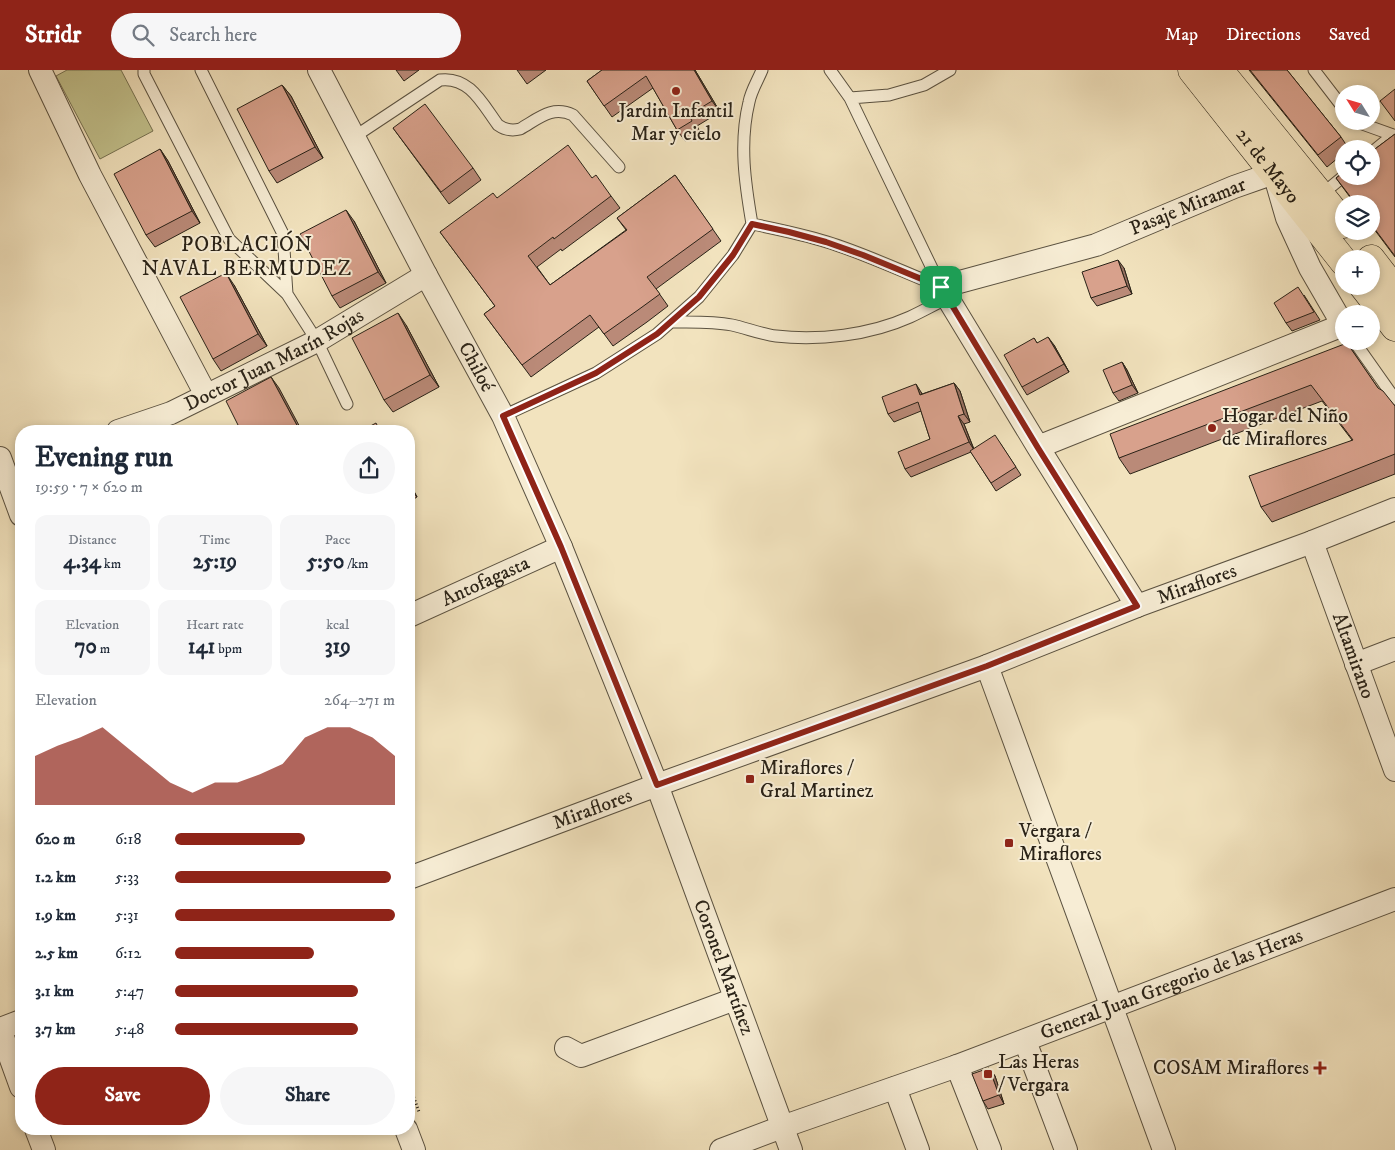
<!DOCTYPE html>
<html lang="en">
<head>
<meta charset="utf-8">
<style>
  :root { --surface:#fff; --page:#f6f6f7; --text:#1f2937; --muted:#747a83; --accent:#8f2418 }
  body { margin:0; font-family:"IM FELL DW Pica",serif; background:var(--page); color:var(--text); height:100vh; display:flex; flex-direction:column; font-size:19px; white-space:nowrap }
  * { box-sizing:border-box; margin:0 }
  p { font-size:16px; color:var(--muted) }
  .icon { flex:none; width:28px; height:28px; fill:none; stroke:currentColor; stroke-width:2; stroke-linecap:round; stroke-linejoin:round }
  .map { position:relative; flex:1; overflow:hidden }
  .drawer { position:absolute; left:15px; top:355px; width:400px; height:710px; display:flex; flex-direction:column; background:var(--surface); border-radius:20px; box-shadow:0 2px 8px #0003 }
  .drawer>* { flex:none }
  .needle { width:32px; rotate:307deg }
  .fabs { position:absolute; left:1335px; top:15px; display:grid; gap:10px }
  .fabs a { display:grid; place-items:center; width:45px; height:45px; border-radius:50%; background:var(--surface); box-shadow:0 2px 8px #0003; font-size:25px }
  .pin { position:absolute; display:grid; place-items:center; width:42px; height:42px; color:#fff; margin:-21px; border-radius:10px; box-shadow:0 2px 8px #0006 }
  .round { display:grid; place-items:center; flex:none; width:52px; height:52px; border-radius:26px; background:var(--page) }
  .overview { display:flex; align-items:center; justify-content:space-between; height:85px; padding:0 20px }
  h1 { font-size:28px; font-weight:700; line-height:38px }
  .figures { display:grid; grid-template-columns:repeat(3,1fr); gap:8px; height:85px; padding:5px 20px }
  .figures div { display:grid; align-content:center; border-radius:12px; background:var(--page); text-align:center }
  .figures b { font-size:21px; font-weight:700 }
  .figures small { font-size:14px; font-weight:400 }
  .figures p { font-size:14px }
  .chart { height:140px; padding:10px 20px }
  .chart p { display:flex; justify-content:space-between }
  .chart svg { width:100%; height:90px; margin-top:5px; fill:var(--accent); opacity:.7 }
  .primary-button { display:flex; gap:10px; margin-top:auto; padding:10px 20px }
  .primary-button a { flex:1; height:58px; border-radius:30px; background:var(--accent); color:#fff; font-size:20px; font-weight:700; line-height:58px; text-align:center }
  .primary-button a+a { background:var(--page); color:var(--text) }
  ul { padding:0 20px; list-style:none; font-size:16px }
  li { display:grid; grid-template-columns:80px 60px 1fr; align-items:center; height:38px }
  li i { height:12px; border-radius:6px; background:var(--accent) }
  header { display:flex; align-items:center; gap:30px; box-sizing:border-box; height:70px; padding:0 25px; background:var(--accent); color:#fff }
  header strong { font-size:24px }
  nav { display:flex; gap:28px; margin-inline-start:auto; font-size:18px }
  .search { width:350px; height:45px; background:var(--page); display:flex; align-items:center; gap:12px; box-sizing:border-box; padding:0 18px; border-radius:28px; color:var(--muted); font-size:19px }
  .map>svg:first-child { display:block }
  .green { fill:#c2c18c; stroke:#767252 }
  .lines { fill:none; stroke-linecap:round; stroke-linejoin:round }
  .lane-casing { stroke:#5b5241; stroke-width:13 }
  .street-casing { stroke:#5b5241; stroke-width:24 }
  .primary-casing { stroke:#292217; stroke-width:29 }
  .path { stroke:#292217; stroke-width:3; stroke-dasharray:1 2.5; stroke-linecap:butt }
  .lane { stroke:#f7edd5; stroke-width:11 }
  .street { stroke:#f7edd5; stroke-width:22 }
  .primary { stroke:#f2e3be; stroke-width:28 }
  .wall { fill:#ba8a78; stroke:#292217 }
  .shaded-wall { fill:#977162; stroke:#292217 }
  .building { fill:#d8a18c; stroke:#292217 }
  .route-casing { stroke:#fff; stroke-width:10 }
  .route { stroke:#8f2418; stroke-width:6 }
  .poi-dot { fill:#8f2418; stroke:#f7edd5; stroke-width:2 }
  .labels { text-anchor:middle; dominant-baseline:central; stroke-width:4; stroke-linejoin:round; paint-order:stroke }
  .poi-label { font-size:20px; fill:#292217; stroke:#f7edd5; text-anchor:start }
  .street-label { font-size:20px; fill:#292217; stroke:#f7edd5 }
  .neighbourhood-label { font-size:21px; letter-spacing:1px; fill:#292217; stroke:#f7edd5 }
</style>
</head>
<body>
<header>
<strong>Stridr</strong>
<div class="search"><svg class="icon" aria-label="search" viewBox="0 0 24 24"><circle cx="10" cy="10" r="6"/><path d="M15 15l6 6"/></svg>Search here</div>
<nav><a>Map</a><a>Directions</a><a>Saved</a></nav>
</header>
<div class="map">
<svg width="1395" height="1080" viewBox="0 0 1395 1080">
  <rect width="100%" height="100%" fill="#f2e3be"/>
  <filter id="stains"><feTurbulence type="fractalNoise" baseFrequency=".004" numOctaves="4"/><feColorMatrix values="0 0 0 0 .2 0 0 0 0 .09 0 0 0 0 .02 0 0 0 .5 -.17"/></filter>
  <radialGradient id="worn" r=".72"><stop offset=".6" stop-color="#630" stop-opacity="0"/><stop offset="1" stop-color="#630" stop-opacity=".3"/></radialGradient>
  <path class="green" d="M67,0H121L153,61L100,89L56,6Z"/>
  <g class="lines">
    <g class="lane-casing">
      <path id="lane" d="M144,0V4L229,169L287,224L283,164L201,0
        M830,0L850,28L941,217
        M1314,0L1344,39
        M850,28L889,25L924,15L950,0
        M1354,51L1393,65L1395,67
        M354,67L440,10C470,6 483,35 498,55C505,60 512,61 520,59C538,49 552,35 573,45L619,97
        M1371,83L1393,65
        M1321,125L1344,106
        M752,154C777,159 802,164 827,172C866,184 903,202 941,217
        M287,224L317,271L347,334
        M671,252C691,252 712,251 732,255C746,258 761,264 776,266C819,271 870,265 910,247C923,241 935,234 948,228
        M1354,271L1395,329
        M503,346L596,303L657,264L699,227L733,185L752,154C745,113 739,73 749,32C751,21 758,10 762,0"/>
    </g>
    <g class="street-casing">
      <g id="street">
        <path d="M40,0L90,105L206,325"/>
        <path id="s1" d="M319,0L426,205L503,346L561,477L657,715L791,1080"/>
        <path id="s2" d="M118,361L171,343L317,271L426,205"/>
        <path d="M1038,377L1343,255L1310,198L1287,148L1274,103L1234,117L1096,175L941,217L1038,377L1137,536"/>
        <path d="M0,388L21,445"/>
        <path id="s3" d="M1312,472L1395,700"/>
        <path id="s4" d="M409,546L561,477"/>
        <path d="M1356,594L1395,579"/>
        <path d="M987,596L1164,1080"/>
        <path id="s5" d="M409,808L657,715L987,596L1137,536L1312,472L1395,439"/>
        <path d="M0,959L21,1017"/>
        <path d="M0,959L21,951"/>
        <path d="M1025,971L1066,1080"/>
        <path d="M566,978L581,986L735,929"/>
        <path d="M957,996L990,1080"/>
        <path d="M895,1018L918,1080"/>
        <path d="M36,1059L44,1080"/>
        <path d="M406,1059L414,1080"/>
        <path id="s6" d="M721,1080L782,1057L957,996L1395,829"/>
      </g>
    </g>
    <g class="primary-casing">
      <g id="primary">
        <path id="s7" d="M1192,0L1344,192"/>
        <path d="M1219,0L1344,154"/>
        <path d="M1371,189L1395,220"/>
        <path d="M1363,216L1395,257"/>
      </g>
    </g>
    <path class="path" d="M409,1014L419,1042"/>
    <use href="#lane" class="lane"/>
    <use href="#street" class="street"/>
    <use href="#primary" class="primary"/>
  </g>
  <path class="wall" d="M396,0H419L404,11Z
    M517,0H546L527,14Z
    M602,0H695L720,42L697,56L700,62L685,71L677,60L653,18L612,47L587,11Z
    M1249,0H1287L1341,67L1349,79H1344V83L1327,97Z
    M282,15L291,26L323,88L277,113L269,101Z
    M393,58L473,98L481,110L449,134Z
    M1395,64V187L1371,155V134H1355L1336,108Z
    M160,79L168,91L200,153L155,177L146,165Z
    M675,105L721,171L656,219L668,236L647,252L613,276L599,257L531,307L484,244L495,236L440,162L497,128L592,108L611,126L620,138L562,181L561,179L537,197L550,215L626,160L617,148Z
    M354,151L386,213L340,238L332,226Z
    M1124,198L1132,224L1097,236L1091,228Z
    M234,215L267,276L221,301L213,289Z
    M1304,225L1320,250L1292,261L1286,253Z
    M406,255L439,317L393,342L384,330Z
    M1034,268L1037,273L1054,275L1069,302L1027,325L1022,317Z
    M1347,273L1378,318L1395,336V404L1272,452L1261,437L1352,370L1322,331L1130,404L1119,388Z
    M1122,292L1127,300L1138,323L1119,331L1113,323Z
    M954,313L960,321L970,352L964,354L974,379L1000,373L1021,405L996,421L971,382L911,407L905,399L930,369L921,341L894,352L888,344L921,322L922,324Z
    M409,412L417,427L409,432Z
    M989,998L995,1006L1004,1034L988,1039L983,1031Z"/>
  <path class="shaded-wall" d="M694,0H695L720,42L712,31Z
    M282,15L291,26L323,88L315,77Z
    M160,79L168,91L200,153L192,141Z
    M346,140L354,151L386,213L378,202Z
    M1118,190L1124,198L1132,224L1127,216Z
    M226,203L234,215L267,276L258,264Z
    M398,243L406,255L439,317L430,305Z
    M1048,267L1054,275L1069,302L1064,294Z
    M1122,292L1127,300L1138,323L1132,315Z
    M271,307L279,318L302,361H300Z
    M954,313L960,321L970,352L964,344Z
    M916,314L921,322L926,333L920,325Z
    M958,346L964,354L974,380L969,372Z
    M409,412L417,427L409,416Z
    M989,998L995,1006L1004,1034L999,1025Z"/>
  <path class="building" d="M602,0H694L712,31L689,45L692,51L677,60L646,6L604,36L587,11Z
    M1250,0H1287L1341,67L1318,85Z
    M282,15L315,77L269,101L237,39Z
    M1395,19V51L1380,31Z
    M425,34L473,98L441,122L393,58Z
    M1395,64V186L1371,154V134H1356L1336,108L1344,102V106H1371V82Z
    M568,75L592,108L596,105L611,126L554,169L553,167L528,186L550,215L627,160L617,148L675,105L713,159L647,207L660,224L638,240L604,264L590,245L522,295L484,244L495,236L440,162L493,123L497,128Z
    M160,79L192,141L146,165L114,104Z
    M346,140L378,202L332,226L300,164Z
    M1118,190L1127,216L1091,228L1082,202Z
    M226,203L258,264L213,289L180,227Z
    M1298,217L1314,242L1286,253L1274,233Z
    M398,243L430,305L384,330L352,268Z
    M1048,267L1064,294L1022,317L1004,285L1034,268L1037,273Z
    M1347,273L1378,318L1383,321L1395,336V384L1261,437L1249,406L1353,370L1311,315L1119,388L1110,364Z
    M1122,292L1132,315L1113,323L1103,300Z
    M271,307L300,361H241L226,331Z
    M954,313L964,344L958,346L969,372L905,399L898,382L930,369L918,332L888,344L882,327L916,314L920,325Z
    M376,353L380,361H361Z
    M995,365L1016,397L991,413L970,381Z
    M989,998L999,1025L983,1031L972,1004Z"/>
  <g class="lines">
    <g class="route-casing">
      <path id="route" d="M752,154L789,162L826,172L863,185L941,217L1038,378L1137,536L987,596L657,715L561,477L503,346L596,303L657,264L699,227L733,185Z"/>
    </g>
    <use href="#route" class="route"/>
  </g>
  <g class="poi-dot">
    <circle cx="676" cy="21" r="5"/>
    <circle cx="1212" cy="358" r="5"/>
    <rect x="745" y="704" width="10" height="10" rx="2.5"/>
    <rect x="1004" y="768" width="10" height="10" rx="2.5"/>
    <path d="M1317.5 990.5h5v5h5v5h-5v5h-5v-5h-5v-5h5z"/>
    <rect x="983" y="999" width="10" height="10" rx="2.5"/>
  </g>
  <g class="labels">
    <g class="poi-label">
      <text x="676" y="41" text-anchor="middle">Jardin Infantil<tspan x="676" dy="23">Mar y cielo</tspan></text>
      <text x="1222" y="346">Hogar del Niño<tspan x="1222" dy="23">de Miraflores</tspan></text>
      <text x="760" y="698">Miraflores /<tspan x="760" dy="23">Gral Martinez</tspan></text>
      <text x="1019" y="761">Vergara /<tspan x="1019" dy="23">Miraflores</tspan></text>
      <text x="998" y="992">Las Heras<tspan x="998" dy="23">/ Vergara</tspan></text>
      <text x="1309" y="998" text-anchor="end">COSAM Miraflores</text>
    </g>
    <g class="street-label">
      <text stroke="none"><textPath href="#s7" startOffset="122">21 de Mayo</textPath></text>
      <text transform="translate(1188 137) rotate(-22)">Pasaje Miramar</text>
      <text stroke="none"><textPath href="#s2" startOffset="172">Doctor Juan Marín Rojas</textPath></text>
      <text stroke="none"><textPath href="#s1" startOffset="336">Chiloé</textPath></text>
      <text stroke="none"><textPath href="#s4" startOffset="84">Antofagasta</textPath></text>
      <text stroke="none"><textPath href="#s5" startOffset="841">Miraflores</textPath></text>
      <text stroke="none"><textPath href="#s3" startOffset="121">Altamirano</textPath></text>
      <text stroke="none"><textPath href="#s5" startOffset="196">Miraflores</textPath></text>
      <text stroke="none"><textPath href="#s1" startOffset="986">Coronel Martínez</textPath></text>
      <text stroke="none"><textPath href="#s6" startOffset="480">General Juan Gregorio de las Heras</textPath></text>
    </g>
    <g class="neighbourhood-label">
      <text x="247" y="175">POBLACIÓN<tspan x="247" dy="24">NAVAL BERMUDEZ</tspan></text>
    </g>
  </g>
  <rect width="100%" height="100%" filter="url(#stains)"/>
  <rect width="100%" height="100%" fill="url(#worn)"/>
</svg>
<div class="fabs">
<a><svg class="needle" viewBox="-14 -14 28 28"><path d="M0-13l5 13h-10z" fill="#e53935"/><path d="M0 13l5-13h-10z" fill="#747a83"/></svg></a>
<a><svg class="icon" aria-label="locate" viewBox="0 0 24 24"><circle cx="12" cy="12" r="6"/><path d="M12 2v4M12 18v4M2 12h4M18 12h4"/></svg></a>
<a><svg class="icon" aria-label="layers" viewBox="0 0 24 24"><path d="M12 4l9 5-9 5-9-5zM3 14l9 5 9-5"/></svg></a>
<a>+</a>
<a>−</a>
</div>
<div class="pin" style="left:941px;top:217px;background:#1e9e55"><svg class="icon" aria-label="arrive" viewBox="0 0 24 24"><path d="M6 21V4h12l-3 4 3 4H6"/></svg></div>
<section class="drawer">
<div class="overview"><div><h1>Evening run</h1><p>19:59 · 7 × 620 m</p></div><a class="round"><svg class="icon" aria-label="share" viewBox="0 0 24 24"><path d="M12 15V3M7 8l5-5 5 5M5 13v7h14v-7"/></svg></a></div>
<div class="figures">
<div><p>Distance</p><b>4.34<small> km</small></b></div>
<div><p>Time</p><b>25:19</b></div>
<div><p>Pace</p><b>5:50<small> /km</small></b></div>
</div>
<div class="figures">
<div><p>Elevation</p><b>70<small> m</small></b></div>
<div><p>Heart rate</p><b>141<small> bpm</small></b></div>
<div><p>kcal</p><b>319</b></div>
</div>
<div class="chart"><p><span>Elevation</span>264–271 m</p>
<svg viewBox="0 0 160 44" preserveAspectRatio="none"><path d="M0 44V20L10 15L20 11L30 6L40 15L50 24L60 33L70 38L80 33L90 33L100 29L110 24L120 11L130 6L140 6L150 11L160 20V44z"/></svg>
</div>
<ul>
<li><b>620 m</b>6:18<i style="width:59%"></i></li>
<li><b>1.2 km</b>5:33<i style="width:98%"></i></li>
<li><b>1.9 km</b>5:31<i style="width:100%"></i></li>
<li><b>2.5 km</b>6:12<i style="width:63%"></i></li>
<li><b>3.1 km</b>5:47<i style="width:83%"></i></li>
<li><b>3.7 km</b>5:48<i style="width:83%"></i></li>
</ul>
<div class="primary-button"><a>Save</a><a>Share</a></div>
</section>
</div>
</body>
</html>
